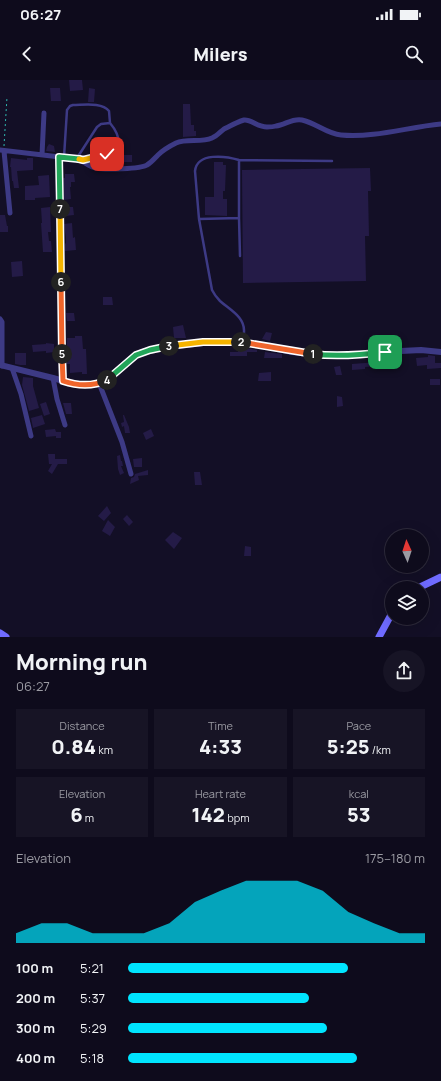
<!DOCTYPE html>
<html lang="en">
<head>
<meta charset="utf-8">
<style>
  :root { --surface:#0e0b1c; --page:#171425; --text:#f1f3f6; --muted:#9b9ba3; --line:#2e2b3b; --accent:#00e5ff }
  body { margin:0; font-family:Manrope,sans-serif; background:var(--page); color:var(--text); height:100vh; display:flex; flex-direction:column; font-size:15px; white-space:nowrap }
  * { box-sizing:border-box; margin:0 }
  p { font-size:13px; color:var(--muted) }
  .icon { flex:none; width:22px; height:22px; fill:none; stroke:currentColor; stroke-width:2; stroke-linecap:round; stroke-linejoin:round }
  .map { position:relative; height:557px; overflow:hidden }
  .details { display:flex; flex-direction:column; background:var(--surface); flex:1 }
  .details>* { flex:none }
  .needle { width:26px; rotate:357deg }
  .controls { position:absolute; left:385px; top:449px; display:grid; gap:8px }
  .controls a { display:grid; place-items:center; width:44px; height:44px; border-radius:50%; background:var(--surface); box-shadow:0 4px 16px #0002,0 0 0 1px var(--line); font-size:20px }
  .pin { position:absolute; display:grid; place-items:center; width:34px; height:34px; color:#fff; margin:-17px; border-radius:8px; box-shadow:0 2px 6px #0006 }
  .km { position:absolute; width:20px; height:20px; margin:-10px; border-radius:50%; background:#222; color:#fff; font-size:11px; line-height:20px; text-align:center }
  .round { display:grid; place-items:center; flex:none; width:42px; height:42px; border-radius:21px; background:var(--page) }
  .headline { display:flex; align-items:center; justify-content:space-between; height:68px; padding:0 16px }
  h1 { font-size:22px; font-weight:800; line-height:30px }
  .stats { display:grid; grid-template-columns:repeat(3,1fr); gap:6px; height:68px; padding:4px 16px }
  .stats div { display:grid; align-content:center; border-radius:0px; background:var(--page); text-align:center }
  .stats b { font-size:20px; font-weight:800 }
  .stats small { font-size:11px; font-weight:400 }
  .stats p { font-size:11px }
  .chart { height:112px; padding:8px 16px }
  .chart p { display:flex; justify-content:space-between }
  .chart svg { width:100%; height:72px; margin-top:4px; fill:var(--accent); opacity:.7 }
  ul { padding:0 16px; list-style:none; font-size:13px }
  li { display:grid; grid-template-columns:64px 48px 1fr; align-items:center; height:30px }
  li i { height:10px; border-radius:5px; background:var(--accent) }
  .status { display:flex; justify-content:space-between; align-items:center; height:28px; padding:0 20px; background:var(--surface); direction:ltr }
  .status svg { height:11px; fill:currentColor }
  header { display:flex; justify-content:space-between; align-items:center; height:52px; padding:0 16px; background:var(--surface); font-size:18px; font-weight:800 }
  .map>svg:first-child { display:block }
  .building { fill:#241b47 }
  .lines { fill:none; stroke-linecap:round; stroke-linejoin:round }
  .path { stroke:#2fb8b0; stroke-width:1; stroke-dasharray:2 3; stroke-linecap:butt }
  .service { stroke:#3d3a85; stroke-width:2.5 }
  .minor { stroke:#3d3a85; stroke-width:5 }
  .tertiary { stroke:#3d3a85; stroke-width:6 }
  .secondary { stroke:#6f6bff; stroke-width:7 }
  .split-1-casing { stroke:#fff; stroke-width:8 }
  .split-2-casing { stroke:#fff; stroke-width:8 }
  .split-3-casing { stroke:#fff; stroke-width:8 }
  .split-4-casing { stroke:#fff; stroke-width:8 }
  .split-5-casing { stroke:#fff; stroke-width:8 }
  .split-6-casing { stroke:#fff; stroke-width:8 }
  .split-7-casing { stroke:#fff; stroke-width:8 }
  .split-8-casing { stroke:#fff; stroke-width:8 }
  .split-9-casing { stroke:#fff; stroke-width:8 }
  .split-1 { stroke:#22a559; stroke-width:5 }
  .split-2 { stroke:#f0652b; stroke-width:5 }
  .split-3 { stroke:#f5b400; stroke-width:5 }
  .split-4 { stroke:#22a559; stroke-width:5 }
  .split-5 { stroke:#f0652b; stroke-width:5 }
  .split-6 { stroke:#f0652b; stroke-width:5 }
  .split-7 { stroke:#f5b400; stroke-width:5 }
  .split-8 { stroke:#22a559; stroke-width:5 }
  .split-9 { stroke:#f5b400; stroke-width:5 }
</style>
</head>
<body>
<div class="status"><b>06:27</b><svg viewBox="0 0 49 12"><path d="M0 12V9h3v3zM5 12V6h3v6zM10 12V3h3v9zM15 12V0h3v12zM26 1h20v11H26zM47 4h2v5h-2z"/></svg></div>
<header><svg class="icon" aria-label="back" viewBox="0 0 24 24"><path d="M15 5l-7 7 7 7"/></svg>Milers<svg class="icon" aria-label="search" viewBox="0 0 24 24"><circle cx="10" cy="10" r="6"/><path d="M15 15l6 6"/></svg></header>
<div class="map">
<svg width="441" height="557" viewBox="0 0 441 557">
  <rect width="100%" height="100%" fill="#130f26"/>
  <path class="building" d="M69,0H82L83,10L70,11Z
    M50,8H60L61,21H51Z
    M89,8L95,9L94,22H88Z
    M183,24H190L191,45H194V51H196V56L183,57Z
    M49,64L54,66L55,72L46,71L47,67Z
    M123,75H132V82H121V78L123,77Z
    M11,78L27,80V78H33V90L17,91L19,108H14L13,101H12L11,87H10Z
    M214,82H223V85H226L225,111H223V119H227V136L205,135V117H214Z
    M370,88L371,111H368L369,156H365L366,201L243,203L242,90Z
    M65,94H74L75,102H71V107H70L71,119L64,120L63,98H65Z
    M49,95L50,117L35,118V120H25V106L39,105L38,96Z
    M50,127L51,152H48L49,161H51L52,172H43L41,143H42L41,128Z
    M64,127H73L74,135L65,136Z
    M0,135H5L7,146H8V152H0Z
    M72,143L73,158L75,157L76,170L65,171V164L66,163V158L64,144Z
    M22,181L23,196L12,197L11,182Z
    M103,217H112L113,225H103Z
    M66,233H74L75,241H67Z
    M183,245L186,258H174L173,247Z
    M266,252L272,253L270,261L262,259Z
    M75,256H82L83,269H86L87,294H82V292L70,293V284H67V258H75Z
    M46,263L54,264V272L46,273V271L33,272L32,265L46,264Z
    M239,267L257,270V272H247V276H230V272H238Z
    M265,272L282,274V278H264Z
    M15,273H26V285H20L15,284Z
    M428,275L435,276V283H441V288L427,289V285L417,286L416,278L428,277Z
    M378,282V286L365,287V289L352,290V284Z
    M340,286L342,295H336L334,287Z
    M271,292V301H258L259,293Z
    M23,297L33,298V306L39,328L29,331L22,305Z
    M430,299H440V305H430Z
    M337,316L342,317L343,326L337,327Z
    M46,322L50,334L44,336L40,324Z
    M63,323H71L72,334H66Z
    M42,335L45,344L33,348L31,338Z
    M123,335H124L129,347L130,353H125L124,346L122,347L121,343L124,342Z
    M55,349L56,352H61V358H56V356L46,357L45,350Z
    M151,349L154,356L146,360L143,353Z
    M48,374H55V379H67V384H58L52,394L48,391L52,384H49Z
    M120,375L121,381H122L123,386H121L124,393L120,395L118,389L117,376Z
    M142,378V387H134L133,379Z
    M148,390V395L138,396L139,400L130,404L131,398L134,397L135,394Z
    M194,392H200L202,405H195Z
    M107,426L111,433L104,441L98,436Z
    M127,435L133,442L129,446L123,439Z
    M108,440L115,447L110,456L102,451Z
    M173,452L182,458L174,469L165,460Z
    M245,466L251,467V476H244Z"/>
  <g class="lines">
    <path class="path" d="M4,66L7,17"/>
    <path class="service" d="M64,77L67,30L70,26L73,25C84,25 102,22 109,31L110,43
      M77,78L97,47L101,44L110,43C116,50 120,59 119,68L112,72L83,80
      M239,138V80
      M199,139L239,138L240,176
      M243,262C243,259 244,255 244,252C245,237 230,230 220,221C217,218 214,214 212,210L199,139L195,91C197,72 226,76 239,80L332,81"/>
    <path class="minor" d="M0,70L77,79C84,81 89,87 96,88C104,90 141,89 147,85C152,82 155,78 158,75C163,70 170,66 176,63C187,58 201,63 212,58C217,56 220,52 224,49C230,46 237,42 244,40C251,39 257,47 267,47C269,47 273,47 276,46C285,45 292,38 302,40C316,43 327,54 341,55C375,58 408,47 441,44
      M4,71L10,133
      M42,75L44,33
      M59,77L63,301
      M0,239L2,242V286
      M12,288L21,314L31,356
      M53,298L57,319L65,345
      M99,303L122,362L131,394"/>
    <path class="tertiary" d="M0,285L53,298L70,303L91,305L99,303L108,299L129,280L142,272L157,268L203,263L243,262L292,272L328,276L359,275L401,271L421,270L441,272"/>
    <path class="secondary" d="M418,508L441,497
      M0,553L6,557
      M379,557L392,533"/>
  </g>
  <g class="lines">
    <g class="split-1-casing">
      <path id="split-1" d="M313,274C337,277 361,275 385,272"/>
    </g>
    <g class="split-2-casing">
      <path id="split-2" d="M241,262L313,274"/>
    </g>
    <g class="split-3-casing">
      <path id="split-3" d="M169,266L203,262H241"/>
    </g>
    <g class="split-4-casing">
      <path id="split-4" d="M107,300L136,275L150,270L169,266"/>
    </g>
    <g class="split-5-casing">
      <path id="split-5" d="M62,274L63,301C78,306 92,307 107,300"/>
    </g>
    <g class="split-6-casing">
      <path id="split-6" d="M61,202L62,274"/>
    </g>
    <g class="split-7-casing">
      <path id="split-7" d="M60,129L61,202"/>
    </g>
    <g class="split-8-casing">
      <path id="split-8" d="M60,129L59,77L79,79"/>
    </g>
    <g class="split-9-casing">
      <path id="split-9" d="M79,79L83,80L107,74"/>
    </g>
    <use href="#split-1" class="split-1"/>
    <use href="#split-2" class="split-2"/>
    <use href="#split-3" class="split-3"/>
    <use href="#split-4" class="split-4"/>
    <use href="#split-5" class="split-5"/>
    <use href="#split-6" class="split-6"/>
    <use href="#split-7" class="split-7"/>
    <use href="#split-8" class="split-8"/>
    <use href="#split-9" class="split-9"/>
  </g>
</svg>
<div class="controls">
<a><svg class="needle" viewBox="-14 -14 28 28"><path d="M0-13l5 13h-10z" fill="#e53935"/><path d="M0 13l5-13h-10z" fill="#9b9ba3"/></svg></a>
<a><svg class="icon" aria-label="layers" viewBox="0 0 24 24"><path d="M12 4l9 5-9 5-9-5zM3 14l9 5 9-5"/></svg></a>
</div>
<div class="pin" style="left:385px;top:272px;background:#1e9e55"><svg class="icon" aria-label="arrive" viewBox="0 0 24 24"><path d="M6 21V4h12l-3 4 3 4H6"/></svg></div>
<div class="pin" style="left:107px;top:74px;background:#d93025"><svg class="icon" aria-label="check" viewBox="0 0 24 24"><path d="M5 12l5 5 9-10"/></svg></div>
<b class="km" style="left:313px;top:274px">1</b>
<b class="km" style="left:241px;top:262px">2</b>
<b class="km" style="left:169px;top:266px">3</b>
<b class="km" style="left:107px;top:300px">4</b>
<b class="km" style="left:62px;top:274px">5</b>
<b class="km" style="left:61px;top:202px">6</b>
<b class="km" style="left:60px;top:129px">7</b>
</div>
<section class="details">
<div class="headline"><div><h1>Morning run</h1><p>06:27</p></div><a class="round"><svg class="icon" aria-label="share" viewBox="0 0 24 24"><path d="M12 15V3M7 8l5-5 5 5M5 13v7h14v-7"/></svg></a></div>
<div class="stats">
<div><p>Distance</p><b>0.84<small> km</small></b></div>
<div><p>Time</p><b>4:33</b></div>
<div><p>Pace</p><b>5:25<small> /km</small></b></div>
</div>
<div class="stats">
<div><p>Elevation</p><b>6<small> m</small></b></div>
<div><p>Heart rate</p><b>142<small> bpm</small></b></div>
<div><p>kcal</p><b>53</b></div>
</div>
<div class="chart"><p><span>Elevation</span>175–180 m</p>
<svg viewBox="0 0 160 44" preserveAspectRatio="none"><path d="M0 44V38L10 32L20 32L30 38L40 38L50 38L60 32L70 19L80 12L90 6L100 6L110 6L120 12L130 25L140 32L150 38L160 38V44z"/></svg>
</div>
<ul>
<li><b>100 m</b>5:21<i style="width:74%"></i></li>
<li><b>200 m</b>5:37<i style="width:61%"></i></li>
<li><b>300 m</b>5:29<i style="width:67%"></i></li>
<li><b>400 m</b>5:18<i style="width:77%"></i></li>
</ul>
</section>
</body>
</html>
